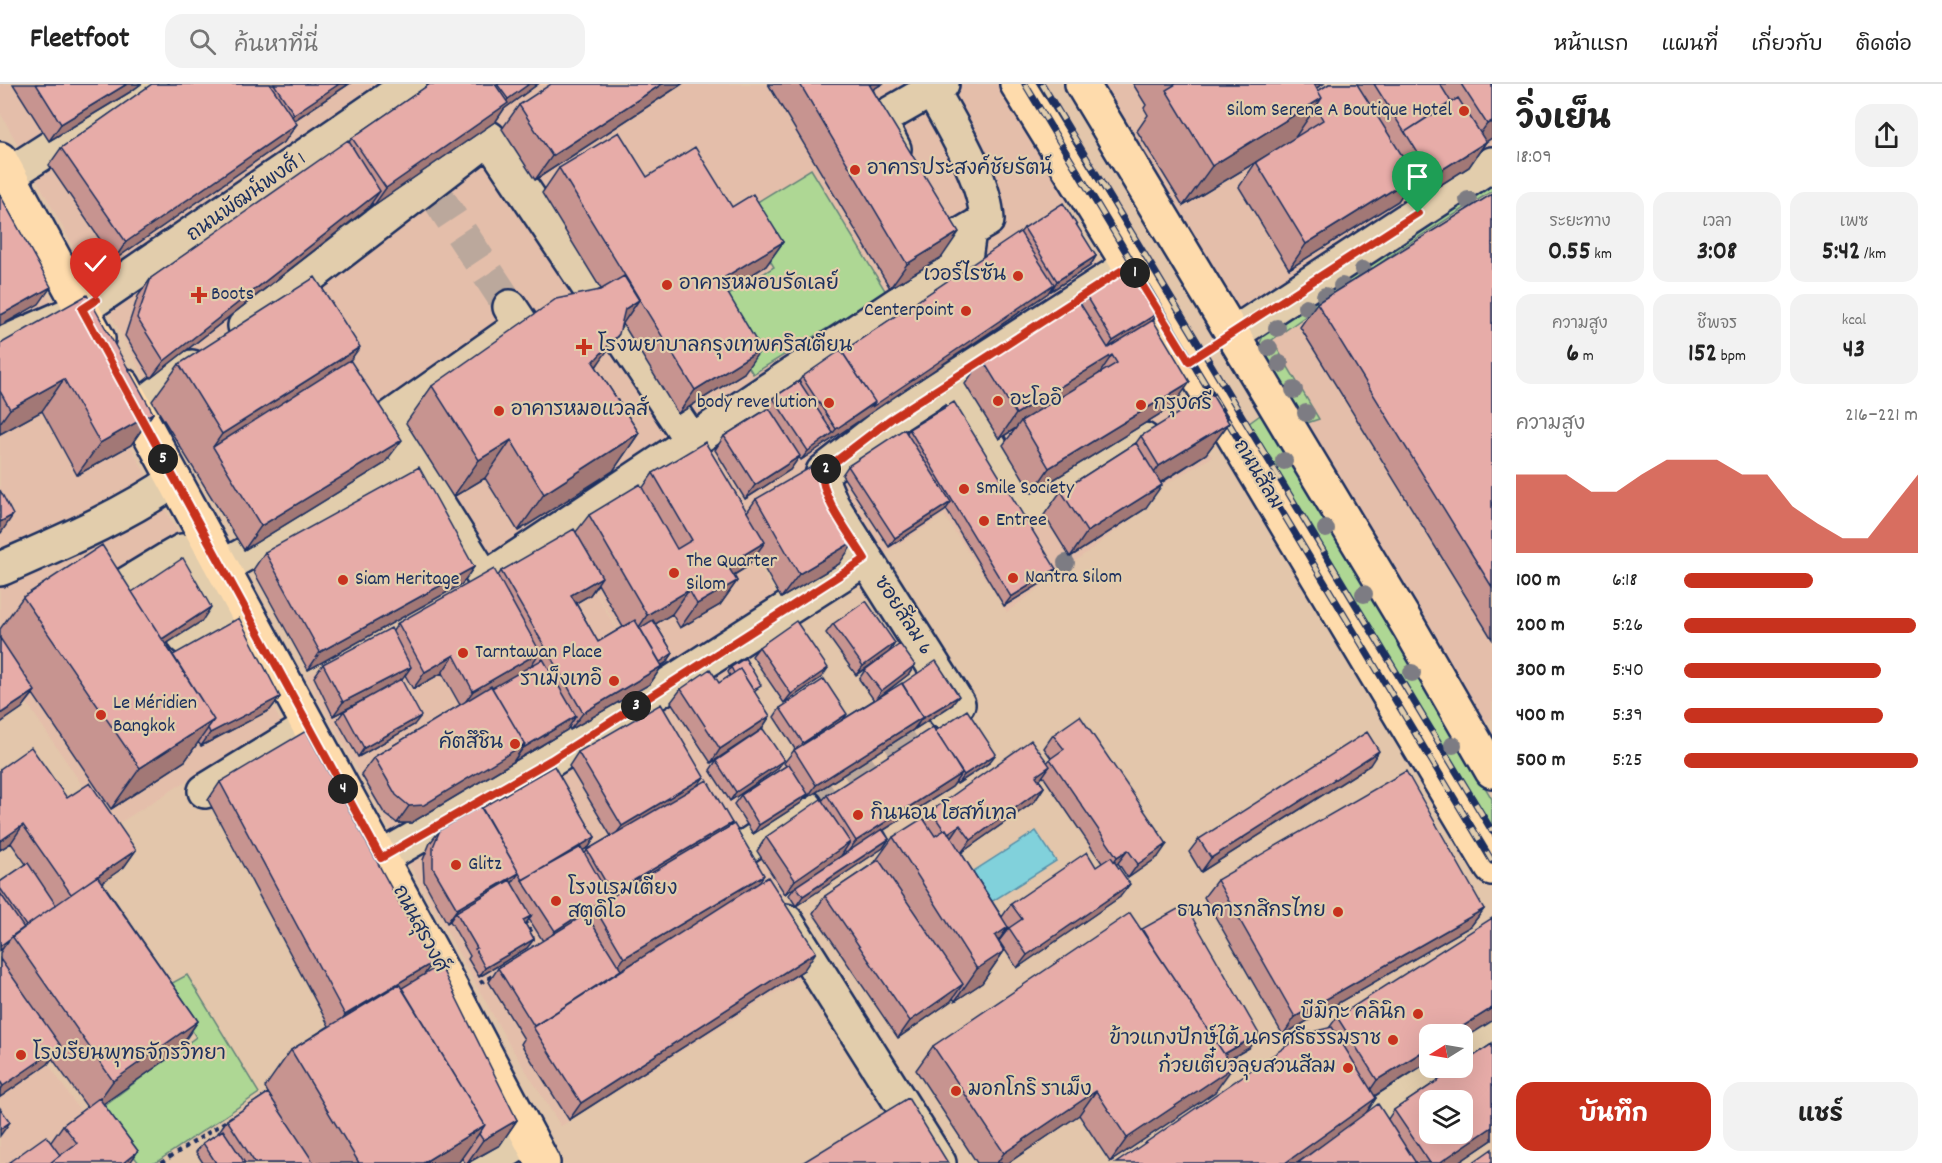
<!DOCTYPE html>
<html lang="th">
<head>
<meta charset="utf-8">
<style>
  :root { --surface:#fff; --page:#f2f2f2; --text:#222; --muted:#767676; --line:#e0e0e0; --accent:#c8321e }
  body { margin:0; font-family:Dekko,"Playpen Sans Thai",sans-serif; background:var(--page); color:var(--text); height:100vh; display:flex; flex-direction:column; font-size:22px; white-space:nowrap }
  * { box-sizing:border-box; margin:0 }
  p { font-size:20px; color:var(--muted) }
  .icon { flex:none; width:33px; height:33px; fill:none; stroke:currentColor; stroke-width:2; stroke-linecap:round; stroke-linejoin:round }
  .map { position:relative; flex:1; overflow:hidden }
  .panel { display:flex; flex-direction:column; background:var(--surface); width:450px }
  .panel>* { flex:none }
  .needle { width:39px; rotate:259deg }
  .tools { position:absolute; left:1419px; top:940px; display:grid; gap:12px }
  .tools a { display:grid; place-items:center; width:54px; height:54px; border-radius:12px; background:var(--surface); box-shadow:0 6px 24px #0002; font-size:30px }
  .pin { position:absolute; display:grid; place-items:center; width:51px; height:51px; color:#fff; margin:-62px -26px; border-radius:50% 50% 50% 0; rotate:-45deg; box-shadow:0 0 6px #0007 }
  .pin .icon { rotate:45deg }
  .km { position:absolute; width:30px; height:30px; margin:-15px; border-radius:50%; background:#222; color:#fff; font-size:16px; line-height:30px; text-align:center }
  .round { display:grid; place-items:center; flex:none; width:63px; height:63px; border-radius:18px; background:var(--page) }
  .headline { display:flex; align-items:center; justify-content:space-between; height:102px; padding:0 24px }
  h1 { font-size:33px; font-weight:700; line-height:45px }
  .stats { display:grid; grid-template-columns:repeat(3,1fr); gap:9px; height:102px; padding:6px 24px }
  .stats div { display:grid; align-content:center; border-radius:15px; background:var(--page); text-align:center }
  .stats b { font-size:26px; font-weight:700 }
  .stats small { font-size:16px; font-weight:400 }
  .stats p { font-size:16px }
  .chart { height:168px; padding:12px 24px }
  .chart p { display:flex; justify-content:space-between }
  .chart svg { width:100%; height:108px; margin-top:6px; fill:var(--accent); opacity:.7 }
  .cta { display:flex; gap:12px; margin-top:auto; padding:12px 24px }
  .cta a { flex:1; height:69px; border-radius:18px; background:var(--accent); color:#fff; font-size:24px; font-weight:700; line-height:69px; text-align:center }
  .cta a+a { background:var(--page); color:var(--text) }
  ul { padding:0 24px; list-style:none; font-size:20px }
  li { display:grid; grid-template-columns:96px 72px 1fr; align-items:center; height:45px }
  li i { height:15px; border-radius:8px; background:var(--accent) }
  header { display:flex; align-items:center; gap:36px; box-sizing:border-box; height:84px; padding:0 30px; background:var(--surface); border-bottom:2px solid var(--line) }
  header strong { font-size:28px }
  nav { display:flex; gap:33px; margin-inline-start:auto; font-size:21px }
  .search { width:420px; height:54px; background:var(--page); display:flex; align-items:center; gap:15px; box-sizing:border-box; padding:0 21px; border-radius:18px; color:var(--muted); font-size:22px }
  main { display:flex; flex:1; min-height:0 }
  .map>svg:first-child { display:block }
  .built { fill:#e4beaa }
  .green { fill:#aed794; stroke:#648379; stroke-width:1.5 }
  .water { fill:#81d1db; stroke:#5890a9; stroke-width:1.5 }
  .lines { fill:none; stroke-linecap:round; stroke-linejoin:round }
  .minor-tunnel { stroke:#bba89c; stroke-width:33; stroke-dasharray:33 16; stroke-linecap:butt }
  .minor-casing { stroke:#1b2f5e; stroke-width:38 }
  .major-casing { stroke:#1b2f5e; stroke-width:38 }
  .path { stroke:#1b2f5e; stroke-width:4; stroke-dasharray:4.5 4.5; stroke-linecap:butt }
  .minor { stroke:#e2cdac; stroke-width:33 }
  .major { stroke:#fedbac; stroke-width:33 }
  .rail-casing { stroke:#1b2f5e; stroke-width:7 }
  .rail { stroke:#e2cdac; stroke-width:4.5; stroke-dasharray:14; stroke-linecap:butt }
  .tree { fill:#7d7c83 }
  .wall { fill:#c79490; stroke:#1b2f5e; stroke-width:1.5; fill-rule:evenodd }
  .shaded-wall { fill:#a27876; stroke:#1b2f5e; stroke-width:1.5 }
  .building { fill:#e7aca8; stroke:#1b2f5e; stroke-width:1.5; fill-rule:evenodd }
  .route-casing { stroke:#fff; stroke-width:12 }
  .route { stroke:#c8321e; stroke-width:8 }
  .poi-dot { fill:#c8321e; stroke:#e2cdac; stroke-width:2 }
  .labels { text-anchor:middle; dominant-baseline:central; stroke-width:4.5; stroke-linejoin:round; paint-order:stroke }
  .poi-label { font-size:20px; fill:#1b2f5e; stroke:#e2cdac; text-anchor:start }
  .street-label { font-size:20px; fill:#1b2f5e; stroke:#e2cdac }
</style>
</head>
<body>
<header>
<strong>Fleetfoot</strong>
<div class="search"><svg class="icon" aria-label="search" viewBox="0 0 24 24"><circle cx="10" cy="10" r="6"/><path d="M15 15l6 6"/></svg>ค้นหาที่นี่</div>
<nav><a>หน้าแรก</a><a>แผนที่</a><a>เกี่ยวกับ</a><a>ติดต่อ</a></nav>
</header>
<main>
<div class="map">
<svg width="1492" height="1079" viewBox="0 0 1492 1079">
  <rect width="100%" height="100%" fill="#e3c6ab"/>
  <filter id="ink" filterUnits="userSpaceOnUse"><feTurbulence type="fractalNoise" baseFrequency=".0167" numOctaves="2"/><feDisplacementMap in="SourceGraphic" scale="12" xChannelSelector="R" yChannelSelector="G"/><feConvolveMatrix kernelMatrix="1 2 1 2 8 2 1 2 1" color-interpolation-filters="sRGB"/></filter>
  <g filter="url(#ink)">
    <path class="built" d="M0,0H1005L1076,110L1063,120L1212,373L1148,410L1145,425L1007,528L944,431L875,476L807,387L734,434L781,522L652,599L562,453L660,618L723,579L844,774L781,813L810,887L561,1042L509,960L306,592L481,503L392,378L281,206L150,303L0,28Z
      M1093,0H1492V634L1475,646Z
      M0,123L281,638L111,744L0,579Z
      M0,908L85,1034L14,1079H0Z"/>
    <path class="green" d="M811,85L886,208L753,290L711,222L774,183L741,128Z
      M1492,91V107L1403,163L1272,256L1319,335L1304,340L1258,263L1266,246Z
      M1263,329L1492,715V766L1241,345Z
      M187,891L259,1009L155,1079H139L98,1026L196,953L165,903Z"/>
    <path class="water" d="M1036,747L1056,777L980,825L972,788Z"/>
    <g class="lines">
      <path class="minor-tunnel" d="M434,108L510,223
        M806,723L945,629"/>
      <g class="minor-casing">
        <path id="minor" d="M932,6C952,43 985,94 987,136L951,157
          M894,65L879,36L942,0
          M8,91L150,0
          M510,223L522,241L386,337L485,495L965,175L969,147
          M245,242L489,54L691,356
          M1232,251L1492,80
          M0,261L82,225L410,0
          M951,296L1027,426L1144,356
          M136,326L192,283
          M222,483L387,392
          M0,485C59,459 122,433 175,396
          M92,521L168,475
          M185,554L211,538L215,532L210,524L182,467L168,475L201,526L210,524L235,508
          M945,629L958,620L832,421L821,395L823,388L891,335L1121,187
          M205,707L309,643
          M741,766L806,723
          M381,774L551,676L865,475
          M786,837L939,1079
          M1462,971L1492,950
          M1378,1031L1444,984
          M487,1079L529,1053"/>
      </g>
      <g class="major-casing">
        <path id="major" d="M1017,0L1211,314L1492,784
          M1082,0L1409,543L1492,687
          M0,75L98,255
          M123,301L431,866L543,1079"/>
      </g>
      <path class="path" d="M525,836L532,849L534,866
        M480,899L497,889
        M161,1079L234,1032"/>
      <use href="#minor" class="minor"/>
      <use href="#major" class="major"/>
      <g class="rail-casing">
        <path id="rail" d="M1025,0L1492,777
          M1042,0L1492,747"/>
      </g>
      <use href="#rail" class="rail"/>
    </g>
    <g class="tree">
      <circle cx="1468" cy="116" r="9"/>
      <circle cx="1363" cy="186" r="9"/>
      <circle cx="1342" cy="202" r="9"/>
      <circle cx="1325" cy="212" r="9"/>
      <circle cx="1306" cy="223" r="9"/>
      <circle cx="1277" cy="244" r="9"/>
      <circle cx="1269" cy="264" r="9"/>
      <circle cx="1280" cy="280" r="9"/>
      <circle cx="1294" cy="306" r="9"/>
      <circle cx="1306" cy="329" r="9"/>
      <circle cx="1284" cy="377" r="9"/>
      <circle cx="1326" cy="445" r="9"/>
      <circle cx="1066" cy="479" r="9"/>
      <circle cx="1364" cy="510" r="9"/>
      <circle cx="1412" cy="589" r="9"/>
      <circle cx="1453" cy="661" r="9"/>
    </g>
    <path class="wall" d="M13,0H141L130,8L49,57Z
      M152,0H349L295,36L285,57L114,176L49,81L61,64Z
      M430,0H538L504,25L496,37L374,121L372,119L368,124L151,294L125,252L138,212L151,194L349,58L352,54Z
      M682,0L535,96L502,45L519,21Z
      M768,0H882L873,5L942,173L890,204Z
      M1133,0H1323L1316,4L1318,7L1329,0H1492L1486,58L1469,83L1415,117L1407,103L1398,117L1289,185L1239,103L1256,78L1271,69L1183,122L1137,47L1148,31L1144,24L1146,21Z
      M559,84L647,93L732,123L783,158L766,182L726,207L744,289L678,330L623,240L596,283L639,349L613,387L518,447L485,394L453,413L406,339L432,302L601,205L542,109Z
      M1492,110V555L1300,243L1317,219Z
      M1024,144L1096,172L1090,182L1051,207L1050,206L1048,209L801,376L799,373L790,386L745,415L715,366L724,352L767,325L766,323L773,314L799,297L802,293L842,268L1020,149Z
      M1084,209L1158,229L1153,236L1173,322L1032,409L1003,361L1016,344L999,355L965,300L982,275L1078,216Z
      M0,260L153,329L131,361L77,391L42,327L0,350Z
      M350,276L384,380L244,466L152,317L179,280Z
      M1229,339L1206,370L1161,399L1145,425L1070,473L1044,431L1061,407L1136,359L1141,352Z
      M909,345L1056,485L1050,494L1004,522L946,425L889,463L842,391L848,382L907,349Z
      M653,389L747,428L756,415L839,480L781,514L756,470L747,483L734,491L737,497L720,521L680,544L672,530L655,540L673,569L667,578L662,582L650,600L570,646L569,643L567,646L411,739H397L384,729L361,690L374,673L460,621L442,589L413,605L405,591L401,596L414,641L358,673L337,636L344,627L366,615L333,632L314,593L323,580L393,547L398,539L498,492L501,487L576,448L589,431L642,405ZM598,500L623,543L598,558L576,519L590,511Z
      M265,468L474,483L462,500L308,586L253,486Z
      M132,508L202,537L165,560L173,571L280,613L270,626L201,662L198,658L185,677L111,725L33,610L22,624L0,639V545L23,513Z
      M833,540L895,559L889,568L856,591L826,549Z
      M759,563L822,593L784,619L752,572Z
      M915,581L909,590L877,615L952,621L807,714L806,713L801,719L753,750L734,720L741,711L786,682L784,679L795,665L774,633L780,624L844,635L874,616L859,595L865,586Z
      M731,583L758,605L754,608L770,632L761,646L711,679L671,618L681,605L719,599L730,592L728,588Z
      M935,647L989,679L957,700L956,698L952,703L884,746L889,755L883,764L796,822L789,811L795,803L785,810L757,767L766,753L822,717L827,711ZM844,767L846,769L807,794L841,772Z
      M1053,651L1158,773L1128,794L1118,779L1116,780L1120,813L1017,884L999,857L1009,844L1008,843L998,857L1004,867L982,899L955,917L953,914L951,917L898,954L813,829L825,812L875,778L893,753L925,736L931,727L1047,679L1051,674L1044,664ZM1043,692L1102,779L1096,783L1011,820L1002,833L961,769L1035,717L1044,703L1039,696Z
      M578,668L698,702L732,739L729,744L759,798L804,886L569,1036L521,960L524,955L489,898L498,884L543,857L529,835L525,840L534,855L527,864L479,893L468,875L470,872L450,837L447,839L424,797L423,776L430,759L440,746L482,724L595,753L589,763L583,766L585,770L587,766L611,752L569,682Z
      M784,676L777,685L730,717L710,686L716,677Z
      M1370,681L1201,788L1189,768L1199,755Z
      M0,685L67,714L136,766L124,783L102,798L198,937L176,969L103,1020L138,1067L8,1079L51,1058L63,1041L87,1023L52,974L48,980L0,1013V869L3,864L0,866V798L26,780L11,759L0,766Z
      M220,698L432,879L425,889L517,1036L500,1061L468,1079H465L462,1074L458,1079H203L196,1068L203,1059L218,1049L227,1036L268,1009L265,1003L291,966L329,942L208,716Z
      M1217,796L1484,825L1471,842L1283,951L1204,813Z
      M1142,845L1249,964L1228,976L1215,1008L1110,1078L1079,1031L1008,1079H977L916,986L933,962Z
      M1337,933L1430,951V977L1375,1012L1376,1014L1366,1029L1388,1035L1394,1026L1490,961L1492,959V1056L1458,1079H1298L1329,944Z"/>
    <path class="shaded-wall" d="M127,0H141L130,8L49,57L61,40Z
      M339,0H349L284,43L294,30Z
      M529,0H538L504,25L496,37L374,121L386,104L502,23L508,15Z
      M662,0H682L535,96L552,72Z
      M871,0H882L864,11Z
      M1297,0H1323L1277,28Z
      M1322,14L1294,55L1183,122L1212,82Z
      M1492,37V54L1464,72L1487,40Z
      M297,40L285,57L114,176L126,158Z
      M1486,58L1469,83L1415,117L1432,92Z
      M1415,92L1398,117L1289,185L1306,160Z
      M380,107L368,124L151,294L164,277Z
      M959,148L942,173L890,204L907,180Z
      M783,158L766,182L702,221L720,196Z
      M1096,172L1090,182L1051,207L1057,197Z
      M1054,200L1048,209L801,376L808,367L833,349L836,345Z
      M51,203L39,220L0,242V232L1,231Z
      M639,216L613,254L625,225Z
      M1158,229L1135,261L1112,271L1095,296L1021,337L1016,344L999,355L1016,330L1096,281L1113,257Z
      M619,250L593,287V278Z
      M360,263L333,300L213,363L222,350Z
      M761,265L744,289L678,330L695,306Z
      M64,295L42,327L0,350V339L10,325Z
      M1190,298L1173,322L1032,409L1049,384Z
      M153,329L131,361L77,391L100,359Z
      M1229,339L1206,370L1137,413L1159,382Z
      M639,349L613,387L518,447L544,410Z
      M402,356L384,380L244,466L261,442Z
      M511,356L485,394L453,413L479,376Z
      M800,372L790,386L745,415L755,401Z
      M1162,401L1145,425L1070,473L1087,448Z
      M951,418L945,427L889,463L895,454Z
      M13,431L1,449H0V438Z
      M856,456L839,480L781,514L799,490Z
      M765,458L747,483L710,505L727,481Z
      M474,483L462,500L308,586L320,568Z
      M1056,485L1050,494L1004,522L1011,513Z
      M602,493L590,511L559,529L571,511Z
      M737,497L720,521L680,544L697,520Z
      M689,506L672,530L639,550L637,546L647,531Z
      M211,523L202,537L127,585L136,572Z
      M895,559L889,568L856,591L863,582Z
      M540,568L528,586L461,624L473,607Z
      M673,569L667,578L650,589L657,580Z
      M454,571L442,589L413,605L425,588Z
      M915,581L909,590L875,616L881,607Z
      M662,582L650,600L570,646L583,629Z
      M411,583L402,596L333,632L343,618Z
      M828,584L822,593L784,619L791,610Z
      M35,607L22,624L0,639V630Z
      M959,612L952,621L915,645L921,635Z
      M280,613L270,626L201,662L210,649Z
      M847,630L841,639L803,659Z
      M421,632L414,641L358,673L364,664Z
      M576,632L567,646L513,678L523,664Z
      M770,632L761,646L711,679L720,665Z
      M923,633L913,646L807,714L816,701Z
      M214,636L185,677L111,725L140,684Z
      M525,660L513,678L411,739H397L409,722Z
      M1379,667L1370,681L1201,788L1211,774Z
      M996,670L989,679L957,700L964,691Z
      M784,676L777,685L730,717L736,708Z
      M1050,682L1040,696L1027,706L1036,692Z
      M962,689L952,703L846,770L856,757Z
      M704,693L694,706L612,755L622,742Z
      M1044,703L1035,717L961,769L971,756Z
      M808,710L801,719L753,750L759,741Z
      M732,739L723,752L603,823L612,809Z
      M23,741L11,759L0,766V757Z
      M960,741L951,754L947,750Z
      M595,753L589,763L525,800L522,796Z
      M889,755L883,764L796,822L803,812Z
      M850,758L841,772L785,810L795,796Z
      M1167,760L1158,773L1128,794L1138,780Z
      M136,766L124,783L59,829L71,811Z
      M1128,766L1118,779L1108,787L1117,773Z
      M519,789L510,802L456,828L450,837L447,839L457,825Z
      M764,791L752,809L611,892L624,874Z
      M1130,800L1120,813L1017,884L1027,871Z
      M609,812L600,825L594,823L587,833L545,860L555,847Z
      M1484,825L1471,842L1283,951L1295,933Z
      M531,832L525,841L523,836Z
      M1008,843L986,875L995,852Z
      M10,855L3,864L0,866V862Z
      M534,855L527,864L479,893L485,884Z
      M1004,867L982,899L955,917L977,885Z
      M816,868L804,886L569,1036L581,1019Z
      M432,879L420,897L333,948L345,931Z
      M963,900L951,917L898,954L910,937Z
      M1492,924V937L1462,956V951H1449Z
      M198,937L176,969L90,1029L113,997Z
      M1259,950L1249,964L1207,988L1216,975Z
      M61,962L48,980L0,1013V1007L3,1002Z
      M1430,963V977L1360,1021L1377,996Z
      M1233,983L1215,1008L1110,1078L1127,1054Z
      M1096,1007L1079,1031L1008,1079H997L1004,1069Z
      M1376,1014L1364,1032L1297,1079H1285Z
      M517,1036L500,1061L467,1079L483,1056Z
      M10,1038L0,1052V1045Z
      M485,1041L459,1078L423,1079Z
      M1492,1043V1056L1458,1079H1439Z
      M138,1067L130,1079H123Z"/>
    <path class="building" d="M36,0H127L61,40Z
      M152,0H270L297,40L126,158L61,64Z
      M274,0H339L294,30Z
      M430,0H495L508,19L386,104L352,54Z
      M497,0H529L508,15Z
      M551,0H662L552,72L519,21Z
      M800,0H869L959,148L907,180Z
      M1176,0H1314L1322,14L1212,82L1166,6Z
      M1329,0H1357L1415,92L1306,160L1256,78L1323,36L1316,23L1322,14L1318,7Z
      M1374,0H1440L1451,18L1405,48V49Z
      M1461,0H1492V37L1487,40Z
      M1458,14L1486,58L1432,92L1405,48Z
      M619,48L647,93L695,63L732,123L753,110L783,158L720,196L761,265L695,306L559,84Z
      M348,56L380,107L164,277L137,234L151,194Z
      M1492,110V503L1317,219Z
      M0,111L51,203L1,231L0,229Z
      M1063,119L1096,172L1057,197L1024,144Z
      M1020,148L1054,200L872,323L875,318L842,268Z
      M1129,181L1158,229L1113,257L1084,209Z
      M624,192L639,216L625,225L619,250L593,278L639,349L544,410L511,356L479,376L432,302L556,215L600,206Z
      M315,193L360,263L222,350L179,280Z
      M87,211L153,329L100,359L64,295L10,325L0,307V260Z
      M1078,216L1108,264L1153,236L1190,298L1049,384L1021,337L1117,279L1112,271L1016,330L982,275Z
      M841,266L875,318L836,345L802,293Z
      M350,276L402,356L261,442L213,363Z
      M799,297L833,349L808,367L773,314Z
      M1211,309L1229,339L1159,382L1141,352Z
      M954,318L1056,485L1011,513L909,345Z
      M769,324L800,372L755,401L724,352Z
      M904,345L951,418L895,454L848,382Z
      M705,358L765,458L727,481L737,497L697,520L689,506L647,531L589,431L640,400L677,465L692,456L653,389Z
      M1136,359L1162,401L1087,448L1061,407Z
      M813,382L856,456L799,490L756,415Z
      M419,383L474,483L320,568L265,468Z
      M0,406L13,431L0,438Z
      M574,445L602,493L571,511L598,558L635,536L662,582L583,629L501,487Z
      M102,461L214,636L140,684L23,513Z
      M183,474L211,523L162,555L132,508Z
      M494,485L540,568L473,607L454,571L425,588L398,539Z
      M866,517L895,559L863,582L833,540Z
      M239,534L280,613L210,649L208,644L214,636L173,571Z
      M653,536L673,569L660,578L640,544Z
      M796,537L828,584L791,610L759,563Z
      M391,544L411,583L343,618L323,580Z
      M0,554L35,607L0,630Z
      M900,560L915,581L881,607L865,586Z
      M745,574L761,601L753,606L740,585L734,589L731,583Z
      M543,575L576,632L523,664L525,660L492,604Z
      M936,577L959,612L921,635L923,633L902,600Z
      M710,585L719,599L740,585L770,632L720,665L681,605Z
      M401,595L421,632L364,664L344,627Z
      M824,595L847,630L803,659L780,624Z
      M902,599L923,633L816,701L794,666Z
      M491,602L525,660L424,721L409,722L396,711L374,673Z
      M661,620L704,693L622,742L578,668Z
      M967,626L996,670L964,691L935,647Z
      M1080,632L1167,760L1138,780L1128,766L1117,773L1050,675L1064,665L1053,651Z
      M933,643L962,689L856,757L827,711Z
      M763,645L784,676L736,708L716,677Z
      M306,647L432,879L345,931L220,698Z
      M1367,648L1379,667L1211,774L1199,755Z
      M1031,656L1050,682L1036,692L1044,703L971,756L960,741L948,749L946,745L944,746L931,727Z
      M31,663L67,714L90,699L136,766L71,810L23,741L0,757V685Z
      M789,680L808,710L759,741L741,711Z
      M554,682L595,753L523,796L482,724Z
      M1406,687L1484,825L1295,933L1217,796Z
      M707,696L732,739L612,809L587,766Z
      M821,715L850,758L795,796L766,753Z
      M480,722L519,789L457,825L433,784V763L440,746Z
      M923,734L935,752L946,745L1008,843L995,852L1004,867L977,885L893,753Z
      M734,740L764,791L624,874L594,823Z
      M882,745L889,755L803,812L796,802Z
      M581,763L609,812L555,847L522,796Z
      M1087,768L1096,783L1111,773L1130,800L1027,871L1009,844L1022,835L1011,820Z
      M879,776L963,900L910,937L825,812Z
      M28,779L56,821L26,842L0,804V798Z
      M97,792L198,937L113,997L12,852Z
      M768,793L816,868L581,1019L533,943Z
      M510,796L531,832L523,836L534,855L485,884L475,865L477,864L456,828Z
      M0,809L24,844L0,862Z
      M1185,821L1259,950L1224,970L1153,863L1142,845Z
      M1130,829L1233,983L1127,1054L1096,1007L1004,1069L933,962Z
      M586,830L621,886L534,942L498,884Z
      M1492,834V924L1449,951H1430V963L1377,996L1337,933Z
      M0,875L61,962L3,1002L0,997Z
      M440,881L517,1036L483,1056L479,1050L485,1041L402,904Z
      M399,900L485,1041L423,1079H359L291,966Z
      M1332,943L1376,1014L1285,1079H1116L1304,950Z
      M1492,960V1043L1439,1079H1430L1394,1026L1457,984H1462V980ZM1430,1017H1462V1050H1430Z
      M268,1009L314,1079H255L227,1036Z
      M99,1014L138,1067L123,1079H50L77,1059L63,1041Z
      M908,1014L948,1079H802Z
      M1378,1020L1416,1079H1298Z
      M0,1024L10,1038L0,1045Z
      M223,1046L245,1079H216L203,1059Z
      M46,1052L60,1071L50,1079H8Z
      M1492,1065V1079H1472Z"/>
  </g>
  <g class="lines" filter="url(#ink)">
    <g class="route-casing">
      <path id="route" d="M96,216L82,225L381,774L551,676L865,475C853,454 818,411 823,387L891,335L1130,181L1189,277L1418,129"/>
    </g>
    <use href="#route" class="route"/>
  </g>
  <g class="poi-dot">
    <circle cx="1464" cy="27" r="6"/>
    <circle cx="855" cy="86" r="6"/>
    <circle cx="1018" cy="192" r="6"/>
    <circle cx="667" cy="201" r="6"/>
    <path d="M196 202h6v6h6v6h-6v6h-6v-6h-6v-6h6z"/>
    <circle cx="966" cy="227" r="6"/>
    <path d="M581 254h6v6h6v6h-6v6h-6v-6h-6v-6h6z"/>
    <circle cx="998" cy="317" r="6"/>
    <circle cx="829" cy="319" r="6"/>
    <circle cx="1141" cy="321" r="6"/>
    <circle cx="499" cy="327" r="6"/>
    <circle cx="964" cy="405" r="6"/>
    <circle cx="984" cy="437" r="6"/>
    <circle cx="674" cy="489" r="6"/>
    <circle cx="1013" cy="494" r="6"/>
    <circle cx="343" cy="496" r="6"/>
    <circle cx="463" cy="569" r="6"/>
    <circle cx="614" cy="597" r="6"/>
    <circle cx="101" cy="631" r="6"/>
    <circle cx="515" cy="660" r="6"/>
    <circle cx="858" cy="731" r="6"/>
    <circle cx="456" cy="781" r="6"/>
    <circle cx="556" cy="817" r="6"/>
    <circle cx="1338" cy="828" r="6"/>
    <circle cx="1418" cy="930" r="6"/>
    <circle cx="1393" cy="956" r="6"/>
    <circle cx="21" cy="971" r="6"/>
    <circle cx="1348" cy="984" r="6"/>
    <circle cx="956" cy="1007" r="6"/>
  </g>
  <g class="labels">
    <g class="poi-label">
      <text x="1452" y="27" text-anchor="end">Silom Serene A Boutique Hotel</text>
      <text x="867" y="86">อาคารประสงค์ชัยรัตน์</text>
      <text x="1006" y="192" text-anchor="end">เวอร์ไรซัน</text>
      <text x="679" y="201">อาคารหมอบรัดเลย์</text>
      <text x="211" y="211">Boots</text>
      <text x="954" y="227" text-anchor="end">Centerpoint</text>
      <text x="598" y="263">โรงพยาบาลกรุงเทพคริสเตียน</text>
      <text x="1010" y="317">อะโออิ</text>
      <text x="817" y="319" text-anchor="end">body reve lution</text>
      <text x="1153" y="321">กรุงศรี</text>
      <text x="511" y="327">อาคารหมอแวลส์</text>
      <text x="976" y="405">Smile Society</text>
      <text x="996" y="437">Entree</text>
      <text x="686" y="478">The Quarter<tspan x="686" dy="23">Silom</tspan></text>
      <text x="1025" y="494">Nantra Silom</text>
      <text x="355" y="496">Siam Heritage</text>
      <text x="475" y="569">Tarntawan Place</text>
      <text x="602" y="597" text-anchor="end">ราเม็งเทอิ</text>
      <text x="113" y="620">Le Méridien<tspan x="113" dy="23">Bangkok</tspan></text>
      <text x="503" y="660" text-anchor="end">คัตสึชิน</text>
      <text x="870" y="731">กินนอน โฮสท์เทล</text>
      <text x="468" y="781">Glitz</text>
      <text x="568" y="806">โรงแรมเตียง<tspan x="568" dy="23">สตูดิโอ</tspan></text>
      <text x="1326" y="828" text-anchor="end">ธนาคารกสิกรไทย</text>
      <text x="1406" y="930" text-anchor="end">บีมิกะ คลินิก</text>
      <text x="1381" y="956" text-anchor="end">ข้าวแกงปักษ์ใต้ นครศรีธรรมราช</text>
      <text x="33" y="971">โรงเรียนพุทธจักรวิทยา</text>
      <text x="1336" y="984" text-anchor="end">ก๋วยเตี๋ยวลุยสวนสีลม</text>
      <text x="968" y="1007">มอกโกริ ราเม็ง</text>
    </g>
    <g class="street-label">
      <text transform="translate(247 114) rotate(-35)">ถนนพัฒน์พงศ์ 1</text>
      <text transform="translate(1257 391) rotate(59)">ถนนสีลม</text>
      <text transform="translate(902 532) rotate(57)">ซอยสีลม 6</text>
      <text transform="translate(419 845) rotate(62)">ถนนสุรวงศ์</text>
    </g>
  </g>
</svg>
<div class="tools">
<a><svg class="needle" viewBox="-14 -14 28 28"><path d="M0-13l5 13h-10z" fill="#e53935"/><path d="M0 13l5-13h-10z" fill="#767676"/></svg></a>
<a><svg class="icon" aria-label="layers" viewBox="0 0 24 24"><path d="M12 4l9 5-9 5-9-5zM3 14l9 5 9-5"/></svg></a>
</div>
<div class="pin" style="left:1418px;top:129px;background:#1e9e55"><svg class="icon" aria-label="arrive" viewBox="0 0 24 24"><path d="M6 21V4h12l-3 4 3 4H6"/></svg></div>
<div class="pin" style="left:96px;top:216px;background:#d93025"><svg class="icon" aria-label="check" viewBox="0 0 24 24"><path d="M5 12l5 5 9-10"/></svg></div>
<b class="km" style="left:1135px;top:189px">1</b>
<b class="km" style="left:826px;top:385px">2</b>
<b class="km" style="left:636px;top:622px">3</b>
<b class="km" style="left:343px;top:705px">4</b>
<b class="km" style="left:163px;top:375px">5</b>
</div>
<section class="panel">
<div class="headline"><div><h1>วิ่งเย็น</h1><p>18:09</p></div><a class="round"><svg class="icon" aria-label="share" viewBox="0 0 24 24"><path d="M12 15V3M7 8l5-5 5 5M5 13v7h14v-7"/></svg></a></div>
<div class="stats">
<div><p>ระยะทาง</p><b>0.55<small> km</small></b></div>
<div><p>เวลา</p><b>3:08</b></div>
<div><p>เพซ</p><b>5:42<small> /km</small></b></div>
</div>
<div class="stats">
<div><p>ความสูง</p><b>6<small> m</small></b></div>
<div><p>ชีพจร</p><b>152<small> bpm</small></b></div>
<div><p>kcal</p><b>43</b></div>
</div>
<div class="chart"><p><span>ความสูง</span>216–221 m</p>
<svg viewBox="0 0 160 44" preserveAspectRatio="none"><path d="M0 44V12L10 12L20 12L30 19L40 19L50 12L60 6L70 6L80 6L90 12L100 12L110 25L120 32L130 38L140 38L150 25L160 12V44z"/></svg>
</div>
<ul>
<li><b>100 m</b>6:18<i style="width:55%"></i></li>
<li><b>200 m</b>5:26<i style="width:99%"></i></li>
<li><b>300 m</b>5:40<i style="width:84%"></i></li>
<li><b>400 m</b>5:39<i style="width:85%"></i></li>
<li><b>500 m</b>5:25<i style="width:100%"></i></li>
</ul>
<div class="cta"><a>บันทึก</a><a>แชร์</a></div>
</section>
</main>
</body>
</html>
